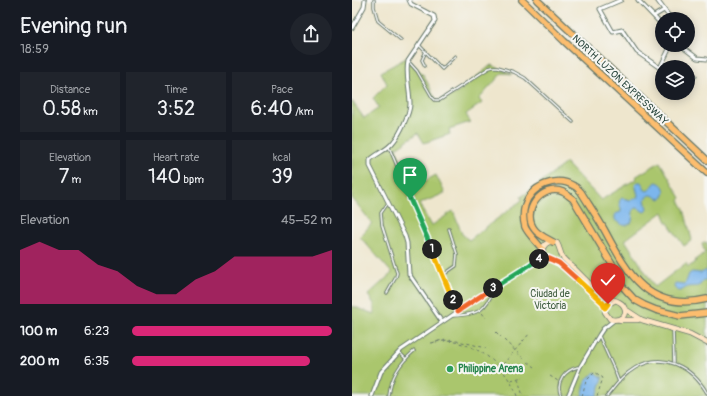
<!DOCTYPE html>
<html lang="en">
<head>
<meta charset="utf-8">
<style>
  :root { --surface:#171b24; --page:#20242c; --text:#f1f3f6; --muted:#9ea1a6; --accent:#db2777 }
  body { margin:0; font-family:Pangolin,sans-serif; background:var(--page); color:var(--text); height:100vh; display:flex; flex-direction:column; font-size:15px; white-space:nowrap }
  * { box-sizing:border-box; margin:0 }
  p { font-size:13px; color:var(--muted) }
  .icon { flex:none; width:22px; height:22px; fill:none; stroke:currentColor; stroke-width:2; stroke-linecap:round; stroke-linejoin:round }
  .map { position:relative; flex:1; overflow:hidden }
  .sheet { display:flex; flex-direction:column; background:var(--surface); width:352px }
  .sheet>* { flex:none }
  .fabs { position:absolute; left:303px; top:12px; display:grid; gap:8px }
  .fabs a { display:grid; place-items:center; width:40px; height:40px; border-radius:50%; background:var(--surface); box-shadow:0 2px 10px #0003; font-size:20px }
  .pin { position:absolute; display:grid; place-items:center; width:34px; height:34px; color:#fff; margin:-41px -17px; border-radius:50% 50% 50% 0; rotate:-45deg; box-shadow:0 0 4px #0007 }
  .pin .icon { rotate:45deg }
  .km { position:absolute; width:20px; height:20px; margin:-10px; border-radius:50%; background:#222; color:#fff; font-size:11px; line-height:20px; text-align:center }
  .round { display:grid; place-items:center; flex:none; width:42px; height:42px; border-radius:21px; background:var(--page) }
  .head { display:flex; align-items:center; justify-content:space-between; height:68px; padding:0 20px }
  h1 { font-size:22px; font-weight:600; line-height:30px }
  .stats { display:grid; grid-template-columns:repeat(3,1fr); gap:6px; height:68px; padding:4px 20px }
  .stats div { display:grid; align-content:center; border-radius:0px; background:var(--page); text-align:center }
  .stats b { font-size:20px; font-weight:600 }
  .stats small { font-size:11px; font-weight:400 }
  .stats p { font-size:11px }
  .chart { height:112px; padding:8px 20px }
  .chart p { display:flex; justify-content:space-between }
  .chart svg { width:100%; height:72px; margin-top:4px; fill:var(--accent); opacity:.7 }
  ul { padding:0 20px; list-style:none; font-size:13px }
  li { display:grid; grid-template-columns:64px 48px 1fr; align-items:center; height:30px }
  li i { height:10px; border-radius:5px; background:var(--accent) }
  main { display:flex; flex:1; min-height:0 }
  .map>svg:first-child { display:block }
  .green { fill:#aac66d; stroke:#648250 }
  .water { fill:#7cb6ed; stroke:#4e7a90 }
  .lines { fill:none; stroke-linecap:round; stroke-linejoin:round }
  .lane-casing { stroke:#67786a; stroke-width:3.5 }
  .street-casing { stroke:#67786a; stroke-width:5 }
  .secondary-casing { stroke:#67786a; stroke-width:6 }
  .highway-casing { stroke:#67786a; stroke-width:8 }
  .path { stroke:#67786a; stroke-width:1; stroke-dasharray:3 3; stroke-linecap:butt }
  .lane { stroke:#fff; stroke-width:1.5 }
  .street { stroke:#fff; stroke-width:3 }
  .secondary { stroke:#fee5c5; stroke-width:4.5 }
  .highway { stroke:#fcbd6e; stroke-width:5.5 }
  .split-1-casing { stroke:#fff; stroke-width:8 }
  .split-2-casing { stroke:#fff; stroke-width:8 }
  .split-3-casing { stroke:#fff; stroke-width:8 }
  .split-4-casing { stroke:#fff; stroke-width:8 }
  .split-5-casing { stroke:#fff; stroke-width:8 }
  .split-6-casing { stroke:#fff; stroke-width:8 }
  .split-1 { stroke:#22a559; stroke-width:5 }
  .split-2 { stroke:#f5b400; stroke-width:5 }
  .split-3 { stroke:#f0652b; stroke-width:5 }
  .split-4 { stroke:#22a559; stroke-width:5 }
  .split-5 { stroke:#f0652b; stroke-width:5 }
  .split-6 { stroke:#f5b400; stroke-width:5 }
  .leisure-dot { fill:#2e9e5b; stroke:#f6f6f2; stroke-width:1.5 }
  .labels { text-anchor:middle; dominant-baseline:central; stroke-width:4; stroke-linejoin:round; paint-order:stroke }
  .street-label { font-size:10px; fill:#1f3d34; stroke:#f6f6f2 }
  .park-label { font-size:10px; fill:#425f42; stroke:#f6f6f2 }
  .leisure-label { font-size:10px; font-weight:bold; fill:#27864d; stroke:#f6f6f2; text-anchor:start }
</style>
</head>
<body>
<main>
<section class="sheet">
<div class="head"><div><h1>Evening run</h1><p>18:59</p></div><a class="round"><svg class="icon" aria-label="share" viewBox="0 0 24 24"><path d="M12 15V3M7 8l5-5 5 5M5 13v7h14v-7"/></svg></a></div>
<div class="stats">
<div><p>Distance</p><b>0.58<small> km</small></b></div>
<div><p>Time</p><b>3:52</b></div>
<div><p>Pace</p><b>6:40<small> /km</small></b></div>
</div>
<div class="stats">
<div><p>Elevation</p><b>7<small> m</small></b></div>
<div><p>Heart rate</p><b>140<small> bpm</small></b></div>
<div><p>kcal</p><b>39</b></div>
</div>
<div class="chart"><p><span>Elevation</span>45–52 m</p>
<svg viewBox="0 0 160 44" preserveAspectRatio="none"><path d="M0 44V11L10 6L20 11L30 11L40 20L50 24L60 33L70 38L80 38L90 29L100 24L110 15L120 15L130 15L140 15L150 15L160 11V44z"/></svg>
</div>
<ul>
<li><b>100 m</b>6:23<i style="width:100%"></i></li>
<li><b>200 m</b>6:35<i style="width:89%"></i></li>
</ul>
</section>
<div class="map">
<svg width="355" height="396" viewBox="0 0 355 396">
  <rect width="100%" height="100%" fill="#f6f6f2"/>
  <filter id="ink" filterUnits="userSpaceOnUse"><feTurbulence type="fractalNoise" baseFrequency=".025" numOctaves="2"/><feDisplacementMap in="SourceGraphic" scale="8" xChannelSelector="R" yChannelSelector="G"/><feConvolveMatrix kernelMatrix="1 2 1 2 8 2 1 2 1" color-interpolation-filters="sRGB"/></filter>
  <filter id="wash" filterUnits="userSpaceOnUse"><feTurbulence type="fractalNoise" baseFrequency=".012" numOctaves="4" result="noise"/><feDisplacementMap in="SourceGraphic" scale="16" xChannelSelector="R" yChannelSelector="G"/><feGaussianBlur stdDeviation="0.9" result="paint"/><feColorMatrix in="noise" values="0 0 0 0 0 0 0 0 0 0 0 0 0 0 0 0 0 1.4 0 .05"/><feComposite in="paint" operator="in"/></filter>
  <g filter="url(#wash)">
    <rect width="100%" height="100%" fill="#eee6cd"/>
    <path class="green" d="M54,58L71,74L85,101L105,93L139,65L161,74L150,73L127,99L130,103L114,114L118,122L97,129L98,134L72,143L66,133L44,148L60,188L84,175L93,193L67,204L79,226L101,211L110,234L117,240L170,200L169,197L214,163L249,200L284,179L283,177L308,162L329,198L327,200L332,209L340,240L332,246L314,220L311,212L273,240L303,287L334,263L336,267L343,263L344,259L353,253L350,244L355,242V396H0V306L22,314V304L16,295L40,273L8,237L20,223L0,198V101L12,118L27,108L21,98L35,84L29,72Z"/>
    <path class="water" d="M286,182H289L293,190L296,191L304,182C313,183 316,195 308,199C302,197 298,191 293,199L295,209L294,211L292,212L286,208H283L281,211L280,222C274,228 269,225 263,220V214L269,212C270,206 264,203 270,198L278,200L285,198L286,195L283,184Z
      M355,270V279L351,281L347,286C343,287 340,286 336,287C330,289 327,295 322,287L323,283L332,284L334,282L337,274L340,272L349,273Z
      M243,372L251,378L245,396H230L234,381Z"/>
  </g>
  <g filter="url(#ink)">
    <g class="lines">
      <g class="lane-casing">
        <path id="lane" d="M22,0V7L26,21L49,40
          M67,45L90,69L103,56
          M56,61L65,71L80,97L83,100H88L137,68L141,67H146L162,72L173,78L221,122
          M73,66L70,60L74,51
          M37,147L106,311
          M91,275L104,266L105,254L97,229
          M35,293L44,277L45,273L30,225L29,213L36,203
          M100,316C128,314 132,312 144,287
          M321,330L322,362
          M247,336L262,369L267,382
          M47,352L54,359
          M37,396C39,377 47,364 62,351
          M209,396C203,382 213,370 226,367
          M255,396C263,386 271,375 283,368C311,351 340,367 355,393"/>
      </g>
      <g class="street-casing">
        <path id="street" d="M57,0L59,4L82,16L83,21L56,61C53,75 58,90 58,104C58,113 48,134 42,141C36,150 25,153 18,160V166L53,236L55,243L57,274L90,322
          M269,0L248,9L261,32L270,30L285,52L308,68L319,45
          M286,0L310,25
          M305,0L319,19
          M302,16L312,10
          M0,28L12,7L13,0
          M328,45L345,58L355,59
          M336,72L343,76
          M322,93L326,97
          M20,396L29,372L49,350L145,285L185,261L190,252
          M216,396L228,367L247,335L251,329L261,321"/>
      </g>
      <g class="secondary-casing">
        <path id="secondary" d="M253,308L251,303L207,263L191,256C188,246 196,239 205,243C208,248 208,253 211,258C214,262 219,265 222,268C232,278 241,288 252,296C257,300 267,299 271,305C278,315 267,322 258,319L253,312L254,305L262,301
          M273,309L290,320L338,334L355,343
          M268,320H286"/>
      </g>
      <g class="highway-casing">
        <path id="highway" d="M170,0L212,41L355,173
          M185,0L355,160
          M201,242C194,238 187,235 183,230C168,212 190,183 211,192C215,194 218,197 221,199L264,271L271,287L283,300L292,305L304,310L328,316L355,313
          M190,249C185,242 176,234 173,227C171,220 171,212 173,205C179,186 204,175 222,186C225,187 227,190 229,192C237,205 246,218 253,231C276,274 297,313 355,299"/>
      </g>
      <path class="path" d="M130,313L134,318
        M144,332L149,337
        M152,340L172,359
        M78,343C83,342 89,341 94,341C126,343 154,366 165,396
        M80,343C96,336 117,344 134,348
        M176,362L183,367
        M147,369L178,333
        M198,376L206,381
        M166,379L171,396
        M159,380L171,377
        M230,396L234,381L243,372L251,378L245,396"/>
      <use href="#lane" class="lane"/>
      <use href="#street" class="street"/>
      <use href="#secondary" class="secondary"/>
      <use href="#highway" class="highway"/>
    </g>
  </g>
  <g class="lines" filter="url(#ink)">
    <g class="split-1-casing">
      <path id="split-1" d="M58,199L80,249"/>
    </g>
    <g class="split-2-casing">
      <path id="split-2" d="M80,249L101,300"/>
    </g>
    <g class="split-3-casing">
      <path id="split-3" d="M101,300L106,311L141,288"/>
    </g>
    <g class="split-4-casing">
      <path id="split-4" d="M141,288L187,259"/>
    </g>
    <g class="split-5-casing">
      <path id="split-5" d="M187,259L190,252L191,256L207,263L226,280"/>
    </g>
    <g class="split-6-casing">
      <path id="split-6" d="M226,280L251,303L253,308L256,304"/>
    </g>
    <use href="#split-1" class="split-1"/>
    <use href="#split-2" class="split-2"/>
    <use href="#split-3" class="split-3"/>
    <use href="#split-4" class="split-4"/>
    <use href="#split-5" class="split-5"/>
    <use href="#split-6" class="split-6"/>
  </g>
  <circle class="leisure-dot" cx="98" cy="369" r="4"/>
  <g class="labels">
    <g class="street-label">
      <text transform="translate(268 80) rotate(43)">NORTH LUZON EXPRESSWAY</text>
    </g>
    <g class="park-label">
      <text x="198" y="294">Ciudad de<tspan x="198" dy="12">Victoria</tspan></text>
    </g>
    <g class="leisure-label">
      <text x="106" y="369">Philippine Arena</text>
    </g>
  </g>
</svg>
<div class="fabs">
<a><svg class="icon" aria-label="locate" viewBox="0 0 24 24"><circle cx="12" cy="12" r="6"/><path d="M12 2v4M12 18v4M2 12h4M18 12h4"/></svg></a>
<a><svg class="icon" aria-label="layers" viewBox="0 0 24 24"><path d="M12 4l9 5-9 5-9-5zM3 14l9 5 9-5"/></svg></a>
</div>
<div class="pin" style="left:58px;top:199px;background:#1e9e55"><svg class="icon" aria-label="arrive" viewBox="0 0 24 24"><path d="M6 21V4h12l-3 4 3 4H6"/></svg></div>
<div class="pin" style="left:256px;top:304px;background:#d93025"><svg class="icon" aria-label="check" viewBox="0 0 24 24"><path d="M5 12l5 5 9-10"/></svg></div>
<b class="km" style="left:80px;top:249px">1</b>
<b class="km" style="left:101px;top:300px">2</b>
<b class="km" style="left:141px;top:288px">3</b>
<b class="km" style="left:187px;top:259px">4</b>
</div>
</main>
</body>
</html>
